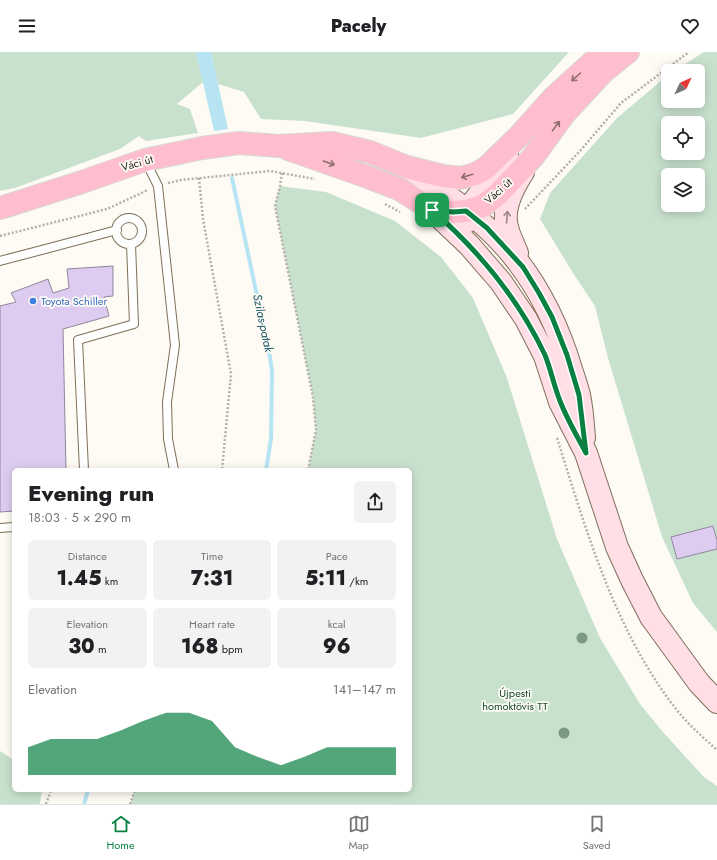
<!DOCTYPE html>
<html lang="en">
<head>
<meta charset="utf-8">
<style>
  :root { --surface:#fff; --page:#f2f2f2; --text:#202124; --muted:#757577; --line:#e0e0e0; --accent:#0b8043 }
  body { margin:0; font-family:Jost,sans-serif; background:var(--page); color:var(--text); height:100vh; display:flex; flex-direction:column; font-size:15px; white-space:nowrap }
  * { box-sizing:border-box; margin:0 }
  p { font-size:13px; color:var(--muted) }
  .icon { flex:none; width:22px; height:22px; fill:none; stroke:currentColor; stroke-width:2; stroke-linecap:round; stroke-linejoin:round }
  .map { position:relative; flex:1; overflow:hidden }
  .drawer { position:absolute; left:12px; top:416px; width:400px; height:324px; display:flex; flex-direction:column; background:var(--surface); border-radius:6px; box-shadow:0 2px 10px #0003 }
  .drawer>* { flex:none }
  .needle { width:26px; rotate:46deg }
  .fabs { position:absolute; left:661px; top:12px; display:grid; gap:8px }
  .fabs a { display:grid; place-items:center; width:44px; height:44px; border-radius:6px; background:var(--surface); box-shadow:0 2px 10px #0003; font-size:20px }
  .pin { position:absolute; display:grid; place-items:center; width:34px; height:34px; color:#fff; margin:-17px; border-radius:8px; box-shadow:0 2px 6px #0006 }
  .round { display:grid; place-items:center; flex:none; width:42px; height:42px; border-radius:6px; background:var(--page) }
  .summary { display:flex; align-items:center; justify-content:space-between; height:68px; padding:0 16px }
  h1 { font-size:22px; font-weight:800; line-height:30px }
  .stats { display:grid; grid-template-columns:repeat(3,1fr); gap:6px; height:68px; padding:4px 16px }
  .stats div { display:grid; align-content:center; border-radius:6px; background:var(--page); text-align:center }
  .stats b { font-size:20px; font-weight:800 }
  .stats small { font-size:11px; font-weight:400 }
  .stats p { font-size:11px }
  .chart { height:112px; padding:8px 16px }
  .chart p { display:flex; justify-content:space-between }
  .chart svg { width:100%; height:72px; margin-top:4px; fill:var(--accent); opacity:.7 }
  header { display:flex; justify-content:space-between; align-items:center; height:52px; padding:0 16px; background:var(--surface); font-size:18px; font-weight:800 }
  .menu { display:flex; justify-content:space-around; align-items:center; height:56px; border-top:1px solid var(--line); background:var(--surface); font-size:11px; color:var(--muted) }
  .menu a { display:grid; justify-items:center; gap:2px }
  .menu .active { color:var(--accent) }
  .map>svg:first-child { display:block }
  .green { fill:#c8e1cd; fill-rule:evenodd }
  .water { fill:#b6e4f3 }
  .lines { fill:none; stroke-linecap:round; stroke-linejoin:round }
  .stream { stroke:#b6e4f3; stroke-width:4 }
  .building { fill:#ddccf0; stroke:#92859f }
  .service-casing { stroke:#7f6f56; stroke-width:10 }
  .secondary-casing { stroke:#7f6f56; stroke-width:24 }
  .primary-casing { stroke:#d8d7d5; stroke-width:24 }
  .path { stroke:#b4b0a8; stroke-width:2.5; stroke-dasharray:2 2; stroke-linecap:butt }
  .service { stroke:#fff; stroke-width:8 }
  .secondary { stroke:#ffdee6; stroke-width:22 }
  .primary { stroke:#febece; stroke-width:22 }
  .tree { fill:#7c9984 }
  .oneway { stroke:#926e71 }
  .oneway2 { stroke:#9d8888 }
  .route-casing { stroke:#fff; stroke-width:8 }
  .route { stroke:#0b8043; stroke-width:5 }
  .shop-dot { fill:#3f7fe0; stroke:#fefbf5; stroke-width:1.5 }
  .labels { text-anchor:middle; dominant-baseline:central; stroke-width:3.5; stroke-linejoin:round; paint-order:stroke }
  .street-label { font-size:11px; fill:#251f14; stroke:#fefbf5 }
  .shop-label { font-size:11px; fill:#366cbe; stroke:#fefbf5; text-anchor:start }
  .park-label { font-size:11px; fill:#124927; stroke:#fefbf5 }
  .water-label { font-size:12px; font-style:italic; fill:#1d5969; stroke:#fefbf5 }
</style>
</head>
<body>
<header><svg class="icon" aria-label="menu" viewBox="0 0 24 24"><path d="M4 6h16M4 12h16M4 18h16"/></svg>Pacely<svg class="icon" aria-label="heart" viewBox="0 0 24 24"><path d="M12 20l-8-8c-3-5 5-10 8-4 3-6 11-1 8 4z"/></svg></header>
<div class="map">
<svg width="717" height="752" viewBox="0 0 717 752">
  <rect width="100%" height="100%" fill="#fefbf5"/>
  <path class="green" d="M0,0H196L203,30L177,52L190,57L198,81L146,89L139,84L120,97L15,136L0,139Z
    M211,0H569L513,62L421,86L305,69L261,67L244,40L218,32Z
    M704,0H717V580L693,551L662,485L608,306L595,254L573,221L540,167L550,141L617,66L668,23V49H698V19H674ZM668,71H698V101H668ZM668,123H698V153H668Z
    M280,134L326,140L395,169L441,205L473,246L507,326L557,487L600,586L640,652L662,679L704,725L717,734V752H130L135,738H410V418H308L316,378L313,345L275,154Z
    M0,699L14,708V738H42L40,752H0Z"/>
  <path class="water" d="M196,0H211L228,77L214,79Z"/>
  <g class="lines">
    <path class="stream" d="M232,126L270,305L272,320L271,387L266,418
      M84,752L88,738"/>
  </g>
  <path class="building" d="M113,214V244L104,245L109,264L63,277L66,418H14V459L0,460V254L16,250L11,241L48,227L53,241L69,236L67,217Z
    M713,474L717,488V497L677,507L671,485Z"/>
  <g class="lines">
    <g class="service-casing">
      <path id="service" d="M146,110L158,134L175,293L167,350L168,387L174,418
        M116 179a13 13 0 1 1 26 0a13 13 0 1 1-26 0Z
        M0,209L117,178
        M84,418L78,288L134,272L131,192
        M0,476L14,475"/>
    </g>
    <g class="secondary-casing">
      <path id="secondary" d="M409,116C435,134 462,153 486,175C528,213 555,264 571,317C574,326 577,335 579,343C582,357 583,372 584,386
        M432,158L469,193L501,230L526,267L545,304L560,350L586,401L617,495L632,528L651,565L699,631L717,650
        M466,170V159L482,139L507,102
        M517,201C514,193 509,184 507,175C502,157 514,134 523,120"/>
    </g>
    <g class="primary-casing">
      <path id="primary" d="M288,97L365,124L399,137L432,158L453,160L466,159L483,154L497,143L533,105L565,61L603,20L628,0
        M0,156L82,130L145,108L202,96L239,91L279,94L332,91L370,100L407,115L443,124L461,126L475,122L486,116L519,84L553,46L597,6L606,0"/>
    </g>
    <path class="path" d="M282,121L280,134L275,154L313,345L316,378L308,418
      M199,126L203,167L231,322L222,418
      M168,131L181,128L270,119L315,127
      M385,152L400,160
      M525,157L580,99L621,51L689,0
      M0,184L107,157L148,138
      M557,386C587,481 616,583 680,662C691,675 705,687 717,698
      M46,752L51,738
      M130,752L135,738"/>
    <use href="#service" class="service"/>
    <use href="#secondary" class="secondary"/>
    <use href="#primary" class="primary"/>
  </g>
  <g class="tree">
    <circle cx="582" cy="586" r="5.5"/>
    <circle cx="564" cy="681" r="5.5"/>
  </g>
  <defs><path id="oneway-shaft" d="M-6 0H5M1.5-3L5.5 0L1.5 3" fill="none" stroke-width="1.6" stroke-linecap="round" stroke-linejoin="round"/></defs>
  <g class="oneway">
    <use href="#oneway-shaft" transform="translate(576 25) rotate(138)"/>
    <use href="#oneway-shaft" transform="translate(556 74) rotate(-53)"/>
    <use href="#oneway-shaft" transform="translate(329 111) rotate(19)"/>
    <use href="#oneway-shaft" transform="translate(467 124) rotate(164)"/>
  </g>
  <use class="oneway2" href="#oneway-shaft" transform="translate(507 165) rotate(-86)"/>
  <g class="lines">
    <g class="route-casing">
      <path id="route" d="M432,158L453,160L466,159L487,176L523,215L539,241L552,265L567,303L579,343L586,401C577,384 567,367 560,349C554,334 551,318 545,303C518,246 479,199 432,158Z"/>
    </g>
    <use href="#route" class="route"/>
  </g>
  <circle class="shop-dot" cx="33" cy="249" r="4"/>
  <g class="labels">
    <g class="street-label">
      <text transform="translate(137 111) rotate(-16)">Váci út</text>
      <text transform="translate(498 139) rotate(-42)">Váci út</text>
    </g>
    <g class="shop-label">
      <text x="41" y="249">Toyota Schiller</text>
    </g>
    <g class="park-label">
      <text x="515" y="641">Újpesti<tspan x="515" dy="13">homoktövis TT</tspan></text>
    </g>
    <g class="water-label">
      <text transform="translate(263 271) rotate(78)">Szilas-patak</text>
    </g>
  </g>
</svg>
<div class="fabs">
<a><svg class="needle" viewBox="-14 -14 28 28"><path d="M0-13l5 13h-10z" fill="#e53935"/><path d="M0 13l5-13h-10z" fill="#757577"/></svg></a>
<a><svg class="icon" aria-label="locate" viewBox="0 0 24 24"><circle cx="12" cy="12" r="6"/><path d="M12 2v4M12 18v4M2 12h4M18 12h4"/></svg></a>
<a><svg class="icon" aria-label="layers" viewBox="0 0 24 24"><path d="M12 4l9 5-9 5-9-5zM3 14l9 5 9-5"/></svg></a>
</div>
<div class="pin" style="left:432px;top:158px;background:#1e9e55"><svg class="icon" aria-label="arrive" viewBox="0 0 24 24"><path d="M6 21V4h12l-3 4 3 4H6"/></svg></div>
<section class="drawer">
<div class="summary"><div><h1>Evening run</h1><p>18:03 · 5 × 290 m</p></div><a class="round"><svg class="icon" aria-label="share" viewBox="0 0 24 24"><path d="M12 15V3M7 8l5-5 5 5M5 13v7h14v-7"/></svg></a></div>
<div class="stats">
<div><p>Distance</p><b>1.45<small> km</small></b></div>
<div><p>Time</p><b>7:31</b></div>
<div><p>Pace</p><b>5:11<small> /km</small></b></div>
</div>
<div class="stats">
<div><p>Elevation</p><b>30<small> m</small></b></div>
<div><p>Heart rate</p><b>168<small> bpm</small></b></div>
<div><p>kcal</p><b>96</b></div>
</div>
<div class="chart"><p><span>Elevation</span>141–147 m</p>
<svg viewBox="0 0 160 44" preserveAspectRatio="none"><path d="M0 44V27L10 22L20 22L30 22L40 17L50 11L60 6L70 6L80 11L90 27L100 33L110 38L120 33L130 27L140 27L150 27L160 27V44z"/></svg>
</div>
</section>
</div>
<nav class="menu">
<a class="active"><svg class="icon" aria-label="home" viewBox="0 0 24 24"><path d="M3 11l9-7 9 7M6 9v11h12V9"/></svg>Home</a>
<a><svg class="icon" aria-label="map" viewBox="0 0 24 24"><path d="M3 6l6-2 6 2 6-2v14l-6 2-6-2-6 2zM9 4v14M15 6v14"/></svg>Map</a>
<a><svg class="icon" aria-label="saved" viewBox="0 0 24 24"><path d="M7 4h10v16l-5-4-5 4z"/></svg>Saved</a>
</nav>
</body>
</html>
